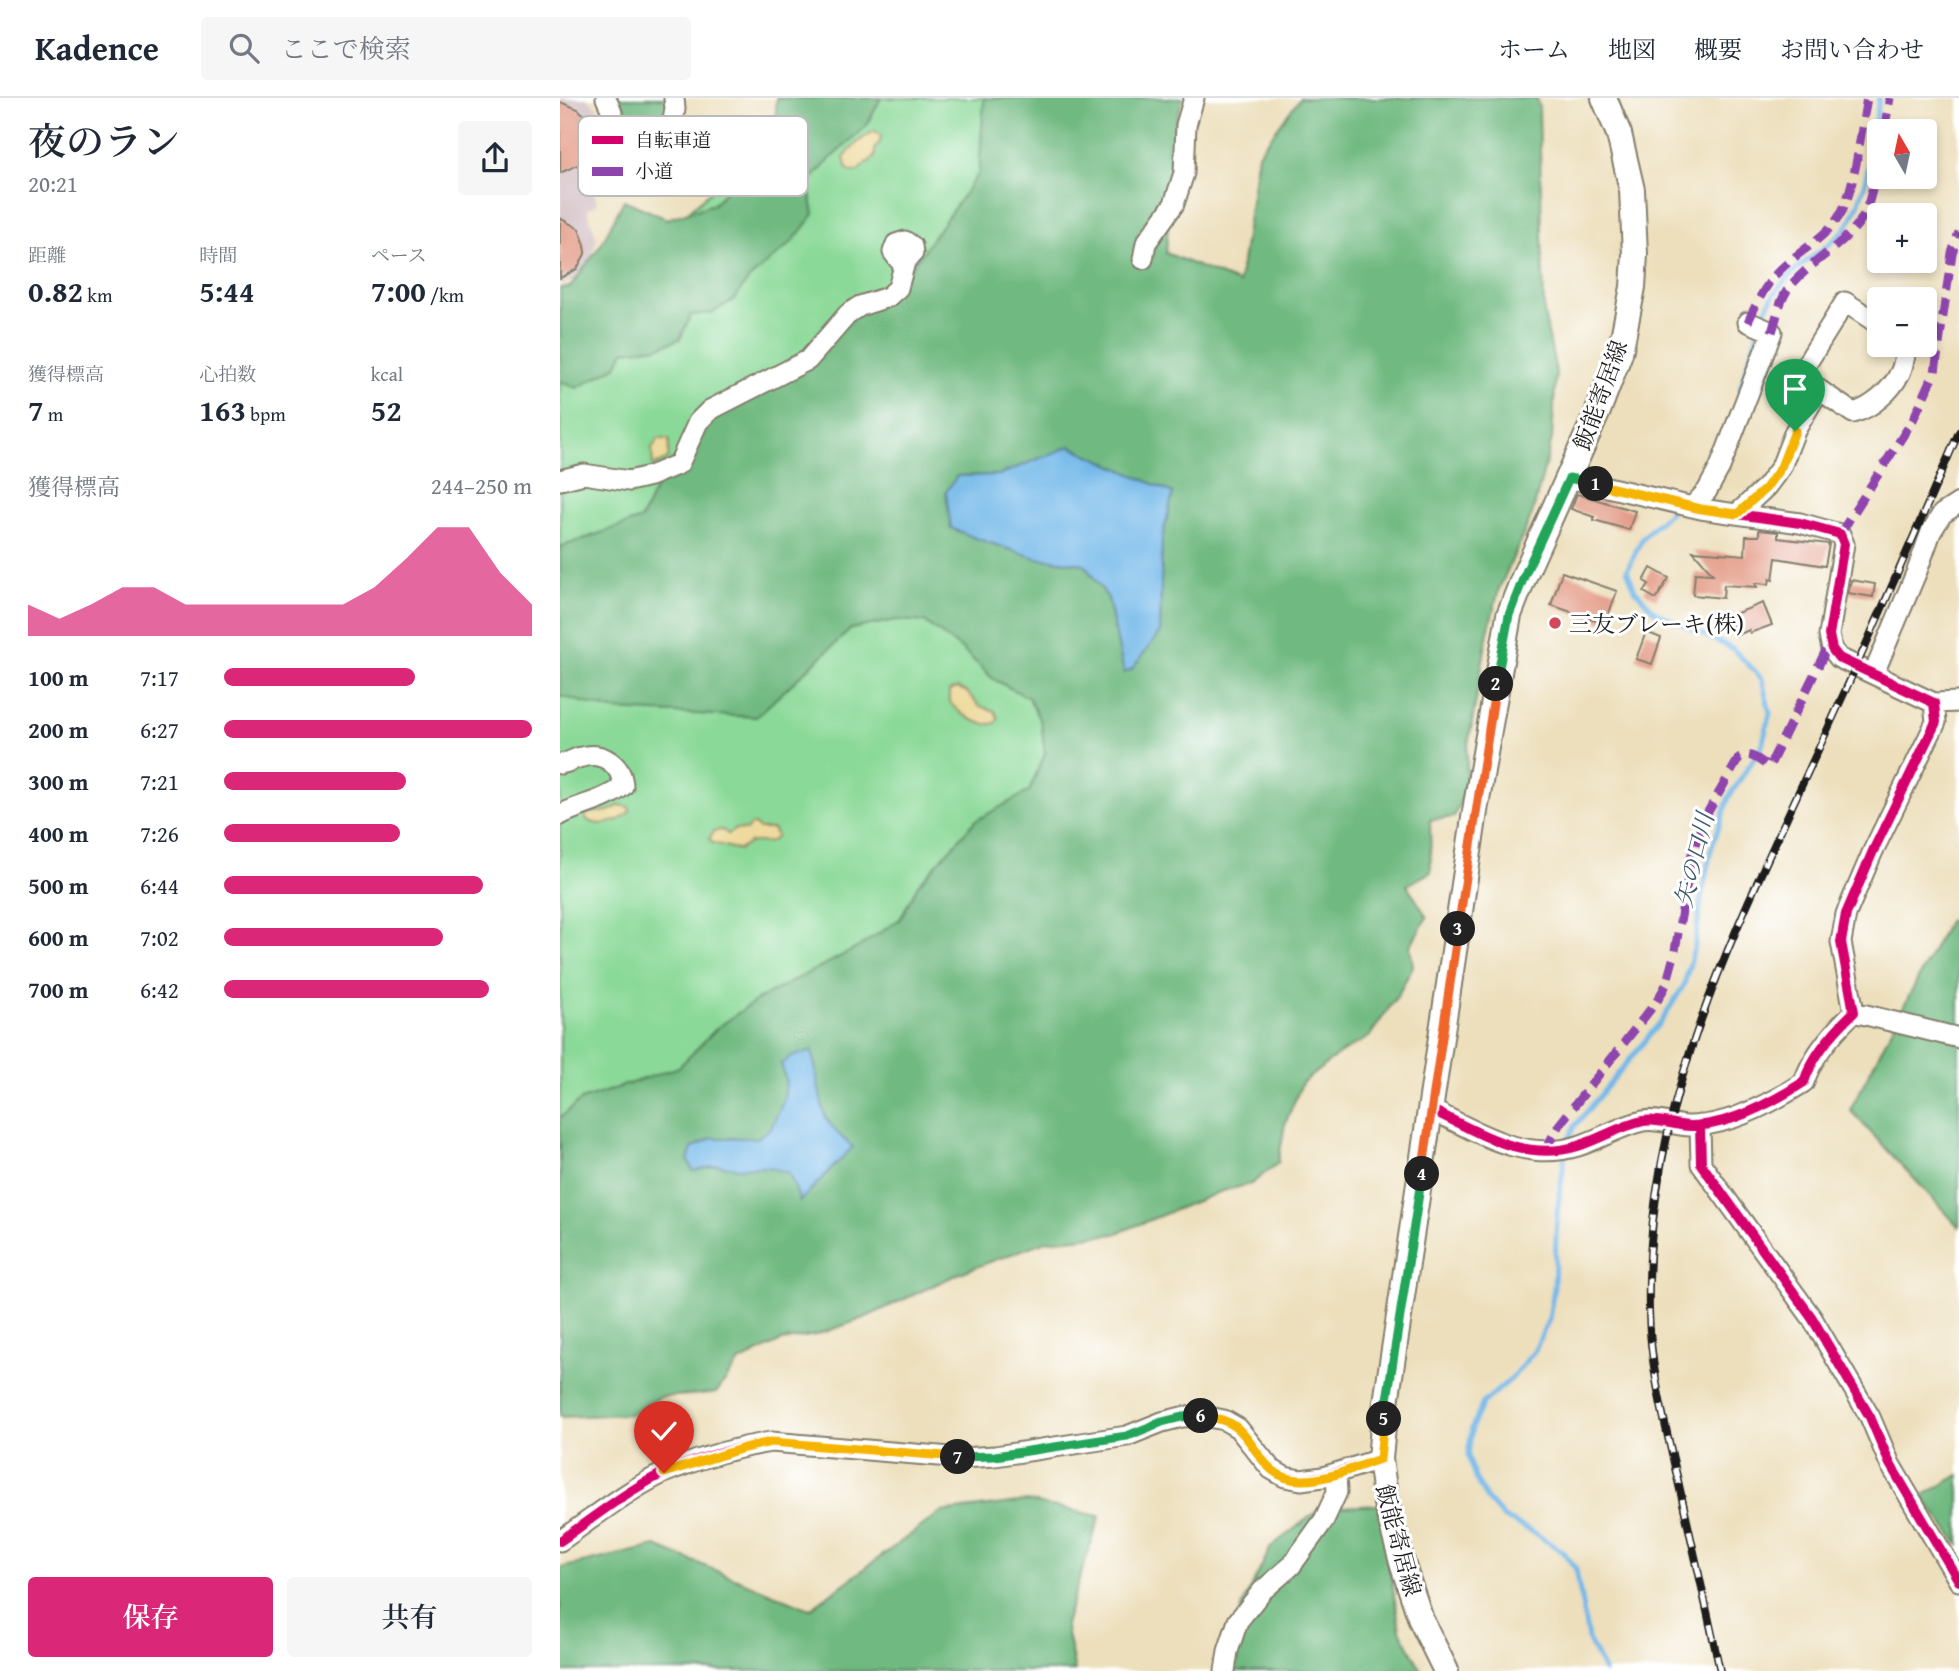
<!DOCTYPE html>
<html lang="ja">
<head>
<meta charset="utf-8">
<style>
  :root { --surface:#fff; --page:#f6f6f7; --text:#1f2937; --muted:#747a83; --line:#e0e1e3; --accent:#db2777 }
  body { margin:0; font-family:"Gentium Book Plus","Noto Serif JP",serif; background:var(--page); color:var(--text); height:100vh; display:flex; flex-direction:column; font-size:26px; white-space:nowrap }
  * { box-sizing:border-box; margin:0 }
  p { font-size:23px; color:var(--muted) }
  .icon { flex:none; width:38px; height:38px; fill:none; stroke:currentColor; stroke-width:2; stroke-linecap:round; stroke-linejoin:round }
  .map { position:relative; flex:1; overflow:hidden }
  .side { display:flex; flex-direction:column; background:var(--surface); width:560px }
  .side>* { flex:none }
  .needle { width:46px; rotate:351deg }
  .tools { position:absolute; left:1307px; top:21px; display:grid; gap:14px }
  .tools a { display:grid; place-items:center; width:70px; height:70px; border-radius:7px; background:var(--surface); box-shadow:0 4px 10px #0003; font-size:35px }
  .pin { position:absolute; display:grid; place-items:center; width:60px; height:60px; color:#fff; margin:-72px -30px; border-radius:50% 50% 50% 0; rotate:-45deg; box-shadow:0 0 7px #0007 }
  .pin .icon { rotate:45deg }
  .km { position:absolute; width:35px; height:35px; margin:-18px; border-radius:50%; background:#222; color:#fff; font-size:19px; line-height:35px; text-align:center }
  .round { display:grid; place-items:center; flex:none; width:74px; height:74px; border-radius:7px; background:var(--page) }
  .summary { display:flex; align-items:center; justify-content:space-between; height:119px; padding:0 28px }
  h1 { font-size:38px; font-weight:600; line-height:52px }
  .metrics { display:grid; grid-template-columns:repeat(3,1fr); gap:10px; height:119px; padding:7px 28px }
  .metrics div { display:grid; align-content:center }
  .metrics b { font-size:30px; font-weight:600 }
  .metrics small { font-size:19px; font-weight:400 }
  .metrics p { font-size:19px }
  .chart { height:196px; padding:14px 28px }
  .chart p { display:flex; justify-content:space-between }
  .chart svg { width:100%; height:126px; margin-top:7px; fill:var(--accent); opacity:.7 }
  .action { display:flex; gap:14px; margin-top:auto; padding:14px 28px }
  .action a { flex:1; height:80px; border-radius:7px; background:var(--accent); color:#fff; font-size:28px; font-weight:600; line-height:80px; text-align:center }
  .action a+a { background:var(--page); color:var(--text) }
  ul { padding:0 28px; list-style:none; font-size:23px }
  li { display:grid; grid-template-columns:112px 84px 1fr; align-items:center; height:52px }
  li i { height:18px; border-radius:9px; background:var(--accent) }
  header { display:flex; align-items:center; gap:42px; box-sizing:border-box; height:98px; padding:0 35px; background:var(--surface); border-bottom:2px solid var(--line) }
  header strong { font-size:33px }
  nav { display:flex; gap:38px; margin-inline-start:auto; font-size:24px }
  .search { width:490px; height:63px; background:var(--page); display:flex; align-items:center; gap:18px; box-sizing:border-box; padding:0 24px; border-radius:7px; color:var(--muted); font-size:26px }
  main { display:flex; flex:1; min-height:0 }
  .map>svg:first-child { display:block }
  .industrial { fill:#d2bec3 }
  .green { fill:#8bd998; stroke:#547a5a; stroke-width:2 }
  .forest { fill:#70b980; stroke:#466a4e; stroke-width:2; fill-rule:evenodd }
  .sand { fill:#eeda9e; stroke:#857b5d; stroke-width:2 }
  .water { fill:#72b8e9; stroke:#476a82; stroke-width:2 }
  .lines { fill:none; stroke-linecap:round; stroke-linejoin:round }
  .stream { stroke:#72b8e9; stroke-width:5 }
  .building { fill:#e1917a }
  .minor-casing { stroke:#847e6c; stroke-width:23 }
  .major-casing { stroke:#847e6c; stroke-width:28 }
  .minor { stroke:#fff; stroke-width:19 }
  .major { stroke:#fff; stroke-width:24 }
  .rail-casing { stroke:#1c1c1c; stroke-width:8 }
  .rail { stroke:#fff; stroke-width:5; stroke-dasharray:16; stroke-linecap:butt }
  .quiet { stroke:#8e44ad; stroke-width:9; stroke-dasharray:18 9; stroke-linecap:butt }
  .cycleway-casing { stroke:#fff; stroke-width:15 }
  .cycleway { stroke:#d6006c; stroke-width:10 }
  .split-1-casing { stroke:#fff; stroke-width:14 }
  .split-2-casing { stroke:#fff; stroke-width:14 }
  .split-3-casing { stroke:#fff; stroke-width:14 }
  .split-4-casing { stroke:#fff; stroke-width:14 }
  .split-5-casing { stroke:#fff; stroke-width:14 }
  .split-6-casing { stroke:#fff; stroke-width:14 }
  .split-7-casing { stroke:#fff; stroke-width:14 }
  .split-8-casing { stroke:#fff; stroke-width:14 }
  .split-1 { stroke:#f5b400; stroke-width:9 }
  .split-2 { stroke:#22a559; stroke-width:9 }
  .split-3 { stroke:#f0652b; stroke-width:9 }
  .split-4 { stroke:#f0652b; stroke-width:9 }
  .split-5 { stroke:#22a559; stroke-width:9 }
  .split-6 { stroke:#f5b400; stroke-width:9 }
  .split-7 { stroke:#22a559; stroke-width:9 }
  .split-8 { stroke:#f5b400; stroke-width:9 }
  .poi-dot { fill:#d1495b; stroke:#fff; stroke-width:2.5 }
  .labels { text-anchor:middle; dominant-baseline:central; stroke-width:6; stroke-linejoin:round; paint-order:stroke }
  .street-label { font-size:23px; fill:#1c1c1c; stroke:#fff }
  .poi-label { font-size:23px; fill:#1c1c1c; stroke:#fff; text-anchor:start }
  .water-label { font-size:24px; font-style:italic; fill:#3e5a6e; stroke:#fff }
  .key { fill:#fff; stroke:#bbb; stroke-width:2 }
  .key-label { font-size:19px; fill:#1c1c1c }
</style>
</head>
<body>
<header>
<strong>Kadence</strong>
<div class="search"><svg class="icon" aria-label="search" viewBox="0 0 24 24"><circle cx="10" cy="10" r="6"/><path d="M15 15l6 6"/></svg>ここで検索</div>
<nav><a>ホーム</a><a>地図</a><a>概要</a><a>お問い合わせ</a></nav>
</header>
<main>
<section class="side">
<div class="summary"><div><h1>夜のラン</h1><p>20:21</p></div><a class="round"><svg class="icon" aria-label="share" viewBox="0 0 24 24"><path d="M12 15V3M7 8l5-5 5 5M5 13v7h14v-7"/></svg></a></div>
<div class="metrics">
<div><p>距離</p><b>0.82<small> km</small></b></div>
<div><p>時間</p><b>5:44</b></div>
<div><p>ペース</p><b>7:00<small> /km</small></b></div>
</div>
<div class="metrics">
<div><p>獲得標高</p><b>7<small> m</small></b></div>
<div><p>心拍数</p><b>163<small> bpm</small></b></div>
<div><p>kcal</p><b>52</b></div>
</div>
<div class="chart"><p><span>獲得標高</span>244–250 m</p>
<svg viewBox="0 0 160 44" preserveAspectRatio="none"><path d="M0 44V33L10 38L20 33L30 27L40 27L50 33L60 33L70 33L80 33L90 33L100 33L110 27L120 17L130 6L140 6L150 22L160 33V44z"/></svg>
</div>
<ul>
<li><b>100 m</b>7:17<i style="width:62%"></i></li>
<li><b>200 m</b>6:27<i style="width:100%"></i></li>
<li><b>300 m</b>7:21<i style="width:59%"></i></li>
<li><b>400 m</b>7:26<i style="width:57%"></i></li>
<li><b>500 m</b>6:44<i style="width:84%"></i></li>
<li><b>600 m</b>7:02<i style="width:71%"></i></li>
<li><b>700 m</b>6:42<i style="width:86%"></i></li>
</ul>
<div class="action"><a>保存</a><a>共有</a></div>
</section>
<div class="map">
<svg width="1399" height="1573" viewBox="0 0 1399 1573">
  <rect width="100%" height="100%" fill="#fff"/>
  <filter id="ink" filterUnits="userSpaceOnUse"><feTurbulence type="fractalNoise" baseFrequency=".0143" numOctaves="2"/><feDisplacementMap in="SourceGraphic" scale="14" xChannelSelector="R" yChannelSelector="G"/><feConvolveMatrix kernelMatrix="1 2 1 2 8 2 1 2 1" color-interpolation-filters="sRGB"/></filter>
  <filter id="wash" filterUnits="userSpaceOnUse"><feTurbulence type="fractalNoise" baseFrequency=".00686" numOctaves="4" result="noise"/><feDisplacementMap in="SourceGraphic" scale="28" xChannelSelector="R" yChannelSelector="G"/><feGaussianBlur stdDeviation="1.57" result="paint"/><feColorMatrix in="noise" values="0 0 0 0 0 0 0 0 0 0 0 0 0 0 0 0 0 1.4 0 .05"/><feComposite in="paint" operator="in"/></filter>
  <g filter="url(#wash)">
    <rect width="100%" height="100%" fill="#eddfbc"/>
    <path class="industrial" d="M0,0H27L40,13L43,24L42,47L31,86L37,105L27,112L37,141L31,158L13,182L0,187Z"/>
    <path class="green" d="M250,0H542L721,612L0,1094V224L14,221Z"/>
    <path class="forest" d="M58,0H108C106,35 104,49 72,68L60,57L68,17Z
      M216,0H321L307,27L272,59L248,85L254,116L232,144L189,181L173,202L152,215L131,217L120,241L99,249L64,253L57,268L17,290L0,284V190L10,189L42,145L64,102L107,121L154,106L194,62L216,15Z
      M424,0H623L616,23L606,155L679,185L698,56L740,0H977L979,10L984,215L996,274L992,341L972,417L939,491L928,534L907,653V687L894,719L870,722L871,774L847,787L867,819L850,848L853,868L838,897L809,939L779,956L742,985L725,1026L718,1065L691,1086L662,1093L555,1136L486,1143L400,1175L302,1221L256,1237L221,1243L179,1264L156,1295L100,1299L72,1316L0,1319V1020L21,1002L119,969L157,930L198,901L297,850L340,821L358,787L415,723L469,693L485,656L481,625L469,600L433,581L403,552L365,524L336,522L291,531L196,619L52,612L0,598V449L81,421L97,387L127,343L168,306L206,288L346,177L419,75ZM439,377L613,395L602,441L600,534L564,574L548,500L524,466L476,460L397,378Z
      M1399,820V1129L1290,1012L1388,823Z
      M1399,1377V1447L1362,1398Z
      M466,1403L540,1418L505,1526L515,1573H0V1470L96,1448L250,1511L381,1414Z
      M819,1407L840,1532L862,1573H668L681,1510L711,1449L761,1410Z"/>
    <path class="sand" d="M315,33L321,38L320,44L315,50V58L310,63L306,65L298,73L293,74L287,71L284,60C291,50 303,38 315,33Z
      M98,341H109L108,361L93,368L92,350Z
      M398,590L407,594L419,608L435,613L438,620L436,625C419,630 399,616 389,603V593Z
      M59,707L69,709L70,713C61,725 37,730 26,721V716C38,712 49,717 59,707Z
      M190,727H195L200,731H213L217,738C208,750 200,741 189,745C186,747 183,750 179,752L153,745L149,741L154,733L162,732L168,736L176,731L187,732Z"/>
    <path class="water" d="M510,348L613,395L602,441L600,534L572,571L564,575L548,500L524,466L476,460L418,441L391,430L386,394L397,378L439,377Z
      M252,953C256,969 261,1010 266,1020C273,1032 282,1040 293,1049L240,1103L229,1075L208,1069L176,1070L158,1067L133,1073L128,1062L132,1050L152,1040H197L211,1030L224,1001L226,982L221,966L232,958Z"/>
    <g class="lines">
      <path class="stream" d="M1201,224C1208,199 1225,180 1245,164C1261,151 1282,140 1292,120C1309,89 1314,35 1319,0
        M1180,290L1198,233
        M1124,401L1137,390L1156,352
        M1007,1046L1014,1029L1102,922L1124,887L1135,847L1141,801L1151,752L1169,699L1202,648L1210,615L1202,581L1173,551L1094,513L1075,492L1067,472L1083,439L1114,410
        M1005,1056L997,1115L994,1189L989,1221L975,1252L952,1280L923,1305L912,1329L908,1358L915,1380L927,1401L944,1420L973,1434L1003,1454L1016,1471L1028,1541L1044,1573"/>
    </g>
    <g id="blocks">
      <path class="building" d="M0,4L18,11L24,17L29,25L32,42L30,51L20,66L0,75Z
        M0,120L19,131L25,147V156L17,171L0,180Z
        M1017,396L1075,413L1069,432L1034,422V419L1011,411Z
        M1199,432L1218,434V440L1269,446L1265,468L1216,460L1213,482L1210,481L1209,486L1195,485L1197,489L1164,487L1163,500L1133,497L1135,475L1153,476L1133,453L1185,457L1186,438H1199Z
        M1091,470L1109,480L1096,501L1084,494L1089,486L1084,483Z
        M1002,474L1057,493L1045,526L991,507Z
        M1291,482L1315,486L1313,499L1288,495Z
        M1203,505L1212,527L1190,535L1189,532L1176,538L1169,518Z
        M1086,534L1101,540L1092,566L1076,561Z"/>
    </g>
  </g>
  <g filter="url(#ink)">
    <use href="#blocks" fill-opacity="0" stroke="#847e6c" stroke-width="2"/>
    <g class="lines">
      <g class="minor-casing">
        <path id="minor" d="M46,0C53,14 57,28 56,44C55,61 49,67 56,84H69L86,73L111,34L115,11L114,0
          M583,161L586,145L614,106L624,75L626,27L634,0
          M1320,227L1285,204L1239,278L1293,315C1312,310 1331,293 1340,275C1344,267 1345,256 1347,247
          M0,382L24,376L69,383L90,378L119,366L138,324L150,312L248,262L288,216L300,208L328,199L338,190L345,164L353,155L352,148L345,143L336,146L333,154L339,162L345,164
          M1132,409L1147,393L1160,369L1212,234L1188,224
          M1177,416L1206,389L1221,369L1235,333L1259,292
          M1314,575L1357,473L1371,434L1382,416L1399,405
          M1374,605L1399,604
          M0,666C8,665 15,660 22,659C43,653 62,667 63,688C45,703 21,706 0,717
          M1294,914L1399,940
          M872,1012C918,1034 964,1065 1018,1048C1040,1041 1060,1028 1083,1023C1098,1020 1115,1028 1130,1028C1168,1028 1213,1004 1244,984C1252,958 1274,933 1294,914L1281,844L1286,816L1313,753L1376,624L1374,605L1279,560L1272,551L1269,537L1284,446L1280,436L1240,425L1141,411L1009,380
          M1140,1027L1141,1066L1252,1220L1310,1319L1330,1366L1399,1483
          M0,1443C33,1420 79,1383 116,1370C146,1358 180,1349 211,1344L403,1360L435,1358L567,1338L602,1324L622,1319L643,1318L664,1322L678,1330L711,1371L725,1379L741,1382L763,1379L820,1361
          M665,1573L668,1553L678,1523L702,1493L731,1468L764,1422L777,1394L776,1376"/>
      </g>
      <g class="major-casing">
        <path id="major" d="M886,1573L861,1522L843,1468L826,1405L820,1361L824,1318L916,707L949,517L965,476L1038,313L1060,255L1073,189L1075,156L1072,92L1059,36L1044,0"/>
      </g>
      <use href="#minor" class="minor"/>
      <use href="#major" class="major"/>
      <g class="rail-casing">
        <path id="rail" d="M1160,1573C1146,1507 1131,1440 1116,1374C1104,1321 1090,1268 1089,1213C1084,1007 1175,833 1258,652C1307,547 1353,440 1399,334"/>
      </g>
      <use href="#rail" class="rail"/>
      <path class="quiet" d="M1324,33L1330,0
        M1188,224C1197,204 1206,185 1222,170C1240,153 1264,140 1278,120C1295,97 1301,30 1307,0
        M1212,234C1216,222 1218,209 1224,198C1237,172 1279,151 1298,126C1313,106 1314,76 1320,52
        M1280,436L1353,322L1375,274L1392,155L1399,134
        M984,1054L999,1027L1097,903L1106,887L1114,858L1132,756L1145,719L1179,660C1190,652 1200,663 1209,669L1270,544"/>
      <g class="cycleway-casing">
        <path id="cycleway" d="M872,1012C918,1034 964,1065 1018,1048C1040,1041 1060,1028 1083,1023C1098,1020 1115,1028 1130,1028C1168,1028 1213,1004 1244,984C1252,958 1274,933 1294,914L1281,844L1286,816L1313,753L1376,624L1374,605L1279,560L1272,551L1269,537L1284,446L1280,436L1240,425L1141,411L1009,380
          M1140,1027L1141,1066L1252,1220L1310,1319L1330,1366L1399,1483
          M0,1443C33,1420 79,1383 116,1370C146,1358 180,1349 211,1344L403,1360L435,1358L567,1338L602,1324L622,1319L643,1318L664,1322L678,1330L711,1371L725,1379L741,1382L763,1379L820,1361"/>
      </g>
      <use href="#cycleway" class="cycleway"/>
    </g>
  </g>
  <g class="lines" filter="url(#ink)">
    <g class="split-1-casing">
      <path id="split-1" d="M1036,386L1141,411L1177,416L1206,390L1221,369L1235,333"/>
    </g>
    <g class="split-2-casing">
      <path id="split-2" d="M936,586L949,517L965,476L1009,380L1036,386"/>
    </g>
    <g class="split-3-casing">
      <path id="split-3" d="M898,831L936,586"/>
    </g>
    <g class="split-4-casing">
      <path id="split-4" d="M862,1076L898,831"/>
    </g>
    <g class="split-5-casing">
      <path id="split-5" d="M824,1321L862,1076"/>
    </g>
    <g class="split-6-casing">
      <path id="split-6" d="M641,1318C653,1319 667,1322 676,1329C698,1346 703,1382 741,1382C767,1383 795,1369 820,1361L824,1321"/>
    </g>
    <g class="split-7-casing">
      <path id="split-7" d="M398,1359L435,1358L567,1338L602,1324L622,1319L641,1318"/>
    </g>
    <g class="split-8-casing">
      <path id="split-8" d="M104,1375L184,1350L211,1344L398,1359"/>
    </g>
    <use href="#split-1" class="split-1"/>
    <use href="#split-2" class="split-2"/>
    <use href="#split-3" class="split-3"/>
    <use href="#split-4" class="split-4"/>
    <use href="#split-5" class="split-5"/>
    <use href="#split-6" class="split-6"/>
    <use href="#split-7" class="split-7"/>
    <use href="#split-8" class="split-8"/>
  </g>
  <circle class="poi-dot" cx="995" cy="525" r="7"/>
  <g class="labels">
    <g class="street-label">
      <text transform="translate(1040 297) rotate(-70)">飯能寄居線</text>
      <text transform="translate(839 1442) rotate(75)">飯能寄居線</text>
    </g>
    <g class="poi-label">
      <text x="1009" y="525">三友ブレーキ(株)</text>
    </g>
    <g class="water-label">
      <text transform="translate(1134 762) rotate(-76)">矢の口川</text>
    </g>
  </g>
  <rect x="18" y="18" width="230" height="80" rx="10" class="key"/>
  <rect x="32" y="38" width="31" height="8" fill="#d6006c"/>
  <rect x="32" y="69" width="31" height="9" fill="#8e44ad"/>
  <g class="key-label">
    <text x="75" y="49">自転車道</text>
    <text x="75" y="80">小道</text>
  </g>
</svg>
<div class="tools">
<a><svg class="needle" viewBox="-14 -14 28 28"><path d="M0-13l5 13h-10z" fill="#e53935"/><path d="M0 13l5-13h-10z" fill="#747a83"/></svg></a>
<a>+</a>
<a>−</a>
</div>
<div class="pin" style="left:1235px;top:333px;background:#1e9e55"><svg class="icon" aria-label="arrive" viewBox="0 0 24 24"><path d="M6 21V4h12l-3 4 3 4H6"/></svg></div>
<div class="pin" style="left:104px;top:1375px;background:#d93025"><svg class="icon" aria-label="check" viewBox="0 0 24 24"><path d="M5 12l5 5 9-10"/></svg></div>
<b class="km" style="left:1036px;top:386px">1</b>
<b class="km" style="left:936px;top:586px">2</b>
<b class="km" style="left:898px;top:831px">3</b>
<b class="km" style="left:862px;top:1076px">4</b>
<b class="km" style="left:824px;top:1321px">5</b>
<b class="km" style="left:641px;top:1318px">6</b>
<b class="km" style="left:398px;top:1359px">7</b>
</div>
</main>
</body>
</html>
